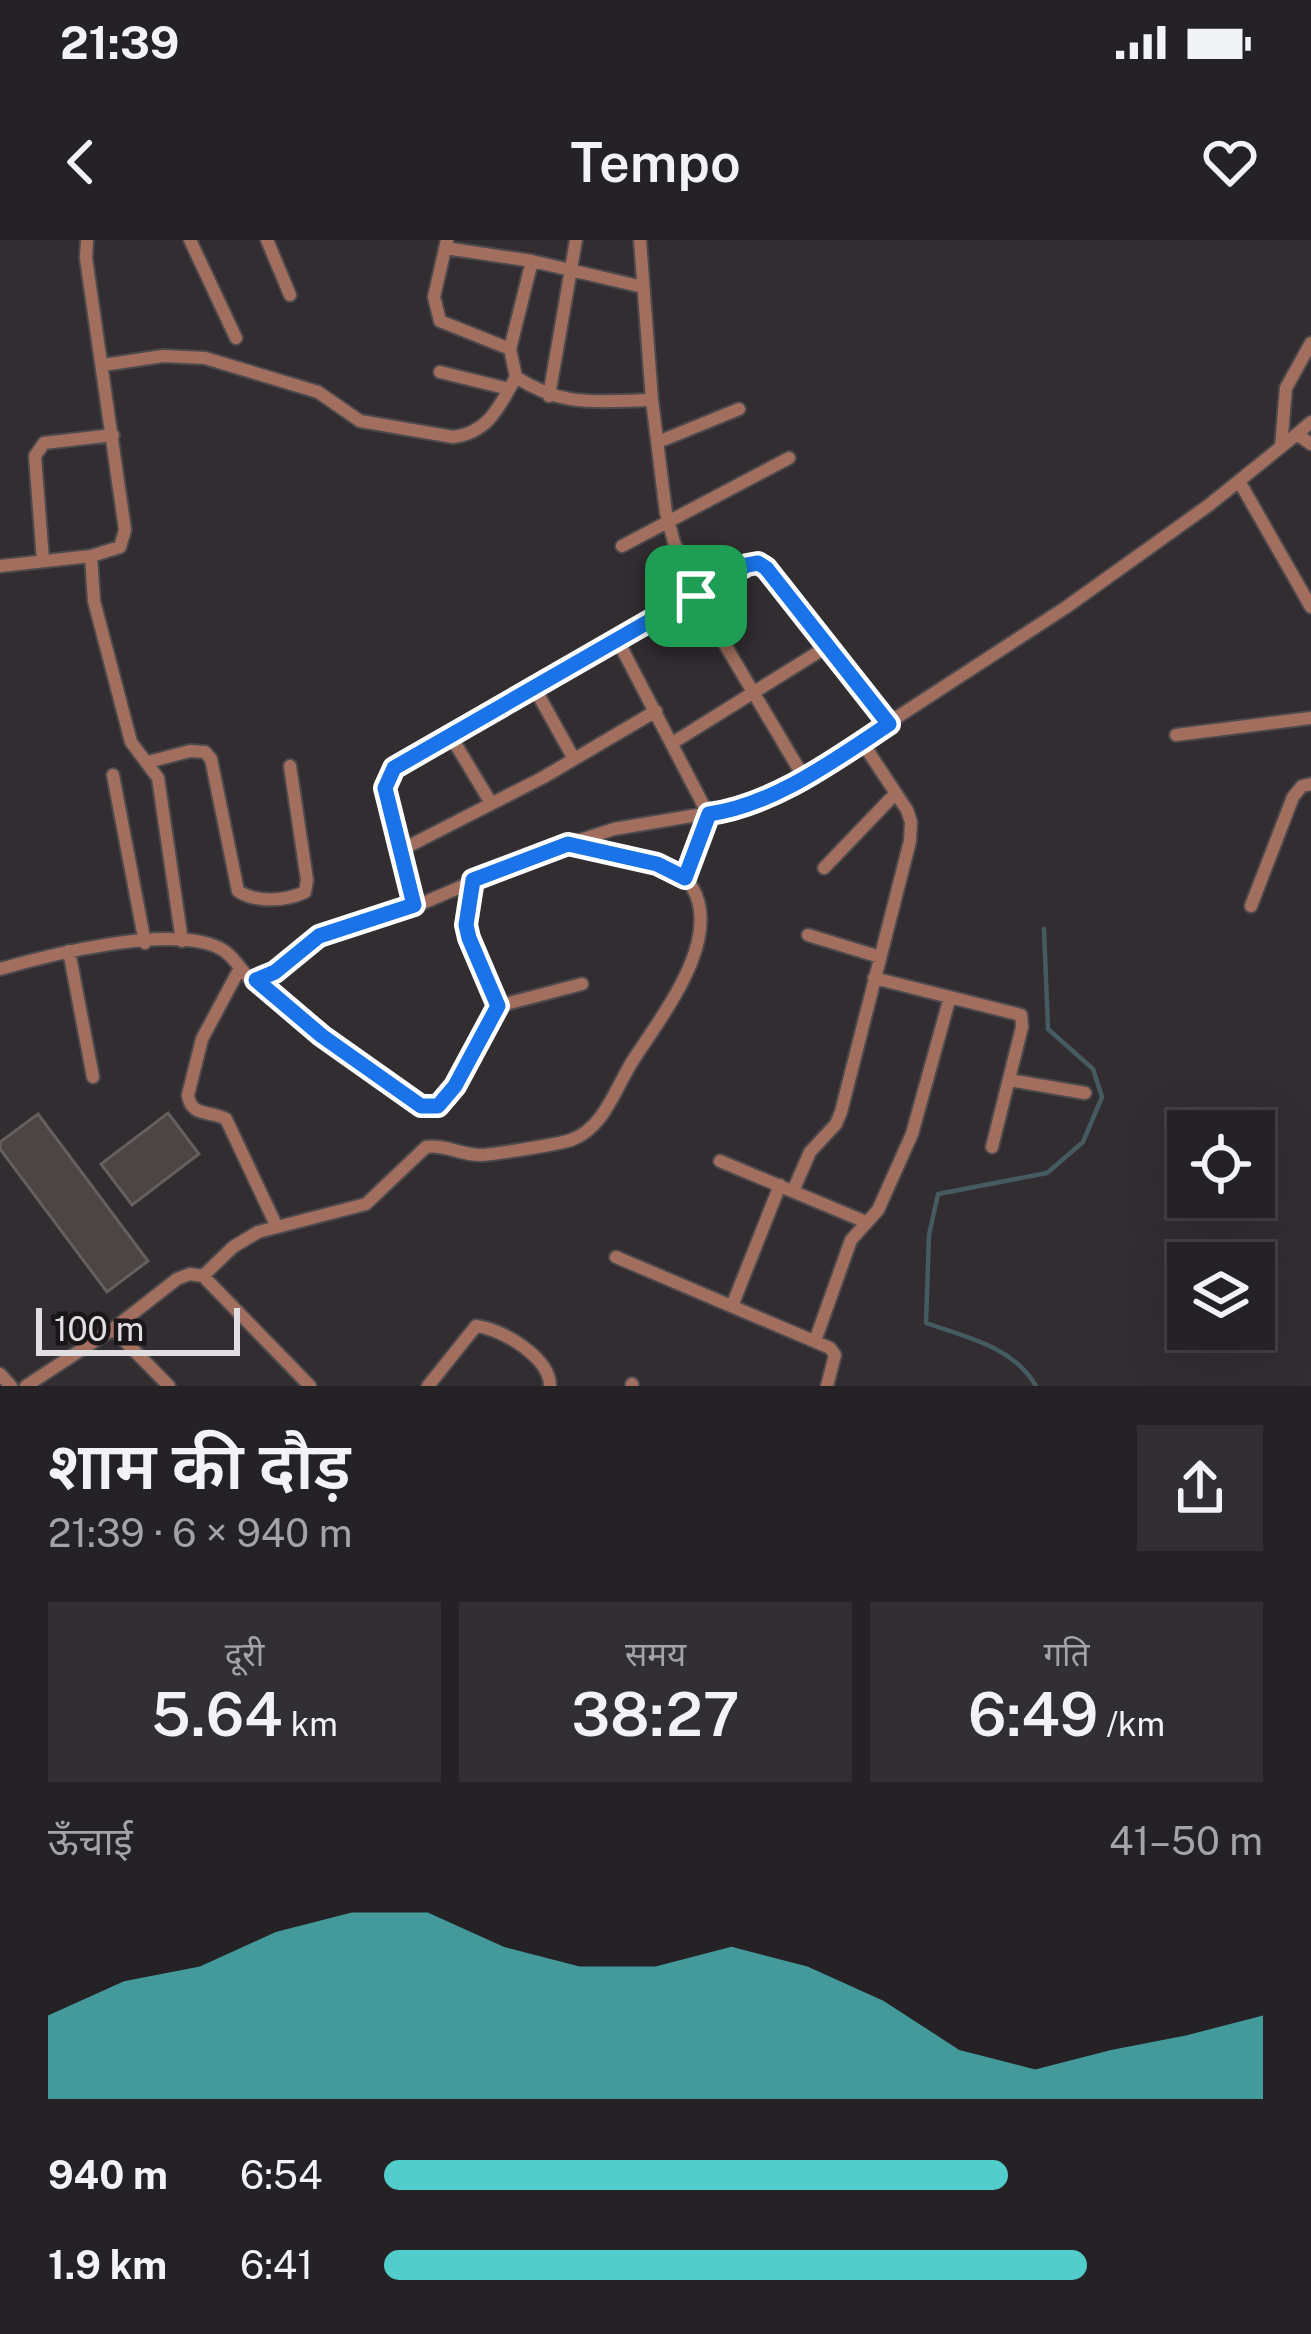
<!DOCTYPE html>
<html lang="hi">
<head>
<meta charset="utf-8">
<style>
  :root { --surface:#252225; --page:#312f32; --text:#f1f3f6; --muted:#a3a4a7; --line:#423f42; --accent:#52cdcc }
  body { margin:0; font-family:"Public Sans","Noto Sans Devanagari",sans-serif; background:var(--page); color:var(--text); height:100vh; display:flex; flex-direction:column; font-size:45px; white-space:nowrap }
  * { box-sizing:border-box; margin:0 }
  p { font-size:39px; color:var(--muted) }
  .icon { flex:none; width:66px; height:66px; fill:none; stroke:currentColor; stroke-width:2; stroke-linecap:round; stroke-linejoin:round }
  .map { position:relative; height:1146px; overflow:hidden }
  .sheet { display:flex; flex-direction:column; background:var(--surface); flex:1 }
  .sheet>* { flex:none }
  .fabs { position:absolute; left:1167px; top:870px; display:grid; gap:24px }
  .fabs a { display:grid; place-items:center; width:108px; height:108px; border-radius:0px; background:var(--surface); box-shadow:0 12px 48px #0002,0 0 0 3px var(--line); font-size:60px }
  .scale { position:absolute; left:36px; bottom:30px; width:204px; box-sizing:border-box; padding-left:12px; border:6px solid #e1dee1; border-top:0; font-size:33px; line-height:42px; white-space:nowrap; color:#e1dee1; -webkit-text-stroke:9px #181618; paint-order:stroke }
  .pin { position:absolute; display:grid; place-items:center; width:102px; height:102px; color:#fff; margin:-51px; border-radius:24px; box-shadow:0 6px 18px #0006 }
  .round { display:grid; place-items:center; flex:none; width:126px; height:126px; border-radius:0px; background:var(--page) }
  .head { display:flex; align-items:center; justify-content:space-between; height:204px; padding:0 48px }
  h1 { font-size:66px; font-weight:600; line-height:90px }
  .stats { display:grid; grid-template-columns:repeat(3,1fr); gap:18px; height:204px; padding:12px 48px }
  .stats div { display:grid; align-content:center; border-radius:0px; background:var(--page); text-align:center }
  .stats b { font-size:60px; font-weight:600 }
  .stats small { font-size:33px; font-weight:400 }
  .stats p { font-size:33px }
  .chart { height:336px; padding:24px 48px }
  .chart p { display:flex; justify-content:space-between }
  .chart svg { width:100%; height:216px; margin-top:12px; fill:var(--accent); opacity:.7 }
  ul { padding:0 48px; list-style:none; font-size:39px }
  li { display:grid; grid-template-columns:192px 144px 1fr; align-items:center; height:90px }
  li i { height:30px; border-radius:15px; background:var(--accent) }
  .status { display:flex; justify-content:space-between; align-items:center; height:84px; padding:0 60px; background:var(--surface); direction:ltr }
  .status svg { height:33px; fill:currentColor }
  header { display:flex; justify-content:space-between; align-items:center; height:156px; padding:0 48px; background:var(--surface); font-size:54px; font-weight:600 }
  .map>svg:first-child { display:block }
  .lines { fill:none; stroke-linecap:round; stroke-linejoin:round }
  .stream { stroke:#455b5f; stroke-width:4.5 }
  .building { fill:#4b4544; stroke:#665f5e; stroke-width:3 }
  .street-casing { stroke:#4d494d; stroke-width:16 }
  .street { stroke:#a26f5f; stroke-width:12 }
  .route-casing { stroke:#fff; stroke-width:24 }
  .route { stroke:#1a73e8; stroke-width:15 }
</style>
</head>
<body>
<div class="status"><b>21:39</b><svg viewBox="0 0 49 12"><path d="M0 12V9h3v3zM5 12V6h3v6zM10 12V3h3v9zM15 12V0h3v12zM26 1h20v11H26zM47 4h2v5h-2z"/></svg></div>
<header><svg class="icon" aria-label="back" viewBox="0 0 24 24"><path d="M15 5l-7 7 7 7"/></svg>Tempo<svg class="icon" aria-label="heart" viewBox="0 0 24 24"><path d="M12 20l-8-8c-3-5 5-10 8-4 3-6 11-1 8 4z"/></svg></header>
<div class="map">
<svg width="1311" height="1146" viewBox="0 0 1311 1146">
  <rect width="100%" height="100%" fill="#312d31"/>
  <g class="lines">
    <path class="stream" d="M1036,1146C1014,1107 966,1097 926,1083L929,995L938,954L1047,933L1083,902L1102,857L1093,829L1048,789L1044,689"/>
  </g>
  <path class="building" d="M168,873L199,914L132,965L101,924Z
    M38,874L148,1021L107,1052L0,909V902Z"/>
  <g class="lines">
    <g class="street-casing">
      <path id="street" d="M87,0L86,18L125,290L120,307L91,316L94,361L131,502L158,538L182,701
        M190,0L236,98
        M267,0L290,55
        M447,0L434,57L440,81L510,109L516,137C563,168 598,161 652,160
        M640,0L652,160L666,273L674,302L696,356L803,536
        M445,8L532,21L643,47
        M510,109L532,21
        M103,125L163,116L205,118L318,152L360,181L453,197C489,193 500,165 516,137
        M440,132L509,149
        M549,156L576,0
        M1297,194L1311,182
        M658,202L739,169
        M1281,207L1286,148L1311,103
        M1239,241L1311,367
        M622,306L789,218
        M43,321L35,216L44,203L113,195
        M0,326L91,316
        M618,401L708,574L685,638
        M535,449L574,519
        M450,495L491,563
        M1176,495L1311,478
        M674,502L828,406
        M148,522L190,511L205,512L211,519L238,651C256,663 286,661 305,652L307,640L290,526
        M113,535L145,703
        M401,610L542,538L656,471
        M824,628L895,554
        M414,665L385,548L394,528L747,325L758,323L766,328L889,484
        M1251,666L1293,557L1302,546L1311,544
        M808,695L880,717
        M69,711L93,837
        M240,728L202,799L188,855C191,878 211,870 226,879L276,985
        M0,729C52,714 165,686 215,706C231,712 238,726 249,738L266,739L298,709L344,686L423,663L540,613L614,589L739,568L816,530L1065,368L1209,265L1297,194L1311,204
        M874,738L1021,775L1022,787L992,907
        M256,740L322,796L421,866H438L456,846L498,766L469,698L466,685L473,640
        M498,766L582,744
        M1009,840L1085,853
        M720,921L866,982
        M793,951L810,912L836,884L841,872L910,601L911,582L907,570L862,502
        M616,1017L830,1108L835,1115L827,1146
        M203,1036L233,1007L258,992L366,964L426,907C444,904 461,915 480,915C491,915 560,904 571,900C604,888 615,849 632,822C659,779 724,700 692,647C676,619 603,612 573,605
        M732,1066L780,945
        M113,1089L169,1146
        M815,1101L851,1000L878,970L912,894L950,757
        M0,1134L11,1146
        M26,1146L113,1089L177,1039L190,1034L203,1036L310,1146
        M428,1146L476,1086C503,1089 550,1118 550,1146
        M632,1146V1144"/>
    </g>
    <use href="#street" class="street"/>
  </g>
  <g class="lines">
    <g class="route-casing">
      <path id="route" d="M758,323L766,328L889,484C836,519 774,565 709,574L685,638L657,624L568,604L473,640L466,685L469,698L498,766L455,846L438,866H421L322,796L256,740L275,732L319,696L414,665L385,548L394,528L747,325Z"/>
    </g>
    <use href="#route" class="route"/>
  </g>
</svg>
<div class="fabs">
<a><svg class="icon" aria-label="locate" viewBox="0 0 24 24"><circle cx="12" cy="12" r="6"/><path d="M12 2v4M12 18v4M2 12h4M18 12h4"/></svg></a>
<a><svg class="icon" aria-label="layers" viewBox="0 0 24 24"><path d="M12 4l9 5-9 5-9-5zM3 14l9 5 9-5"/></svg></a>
</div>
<div class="scale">100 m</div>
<div class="pin" style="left:696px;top:356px;background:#1e9e55"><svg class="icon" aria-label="arrive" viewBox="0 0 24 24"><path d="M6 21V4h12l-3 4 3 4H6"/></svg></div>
</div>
<section class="sheet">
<div class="head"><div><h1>शाम की दौड़</h1><p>21:39 · 6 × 940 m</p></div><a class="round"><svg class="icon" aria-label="share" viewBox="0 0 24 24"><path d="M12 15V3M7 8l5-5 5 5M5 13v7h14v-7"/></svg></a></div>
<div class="stats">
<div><p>दूरी</p><b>5.64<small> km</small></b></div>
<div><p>समय</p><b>38:27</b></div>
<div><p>गति</p><b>6:49<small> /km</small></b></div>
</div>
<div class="chart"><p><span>ऊँचाई</span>41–50 m</p>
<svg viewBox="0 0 160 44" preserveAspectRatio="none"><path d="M0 44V27L10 20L20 17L30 10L40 6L50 6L60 13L70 17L80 17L90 13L100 17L110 24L120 34L130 38L140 34L150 31L160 27V44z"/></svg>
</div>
<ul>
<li><b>940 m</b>6:54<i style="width:71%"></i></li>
<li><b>1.9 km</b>6:41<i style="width:80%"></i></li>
</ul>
</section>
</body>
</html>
